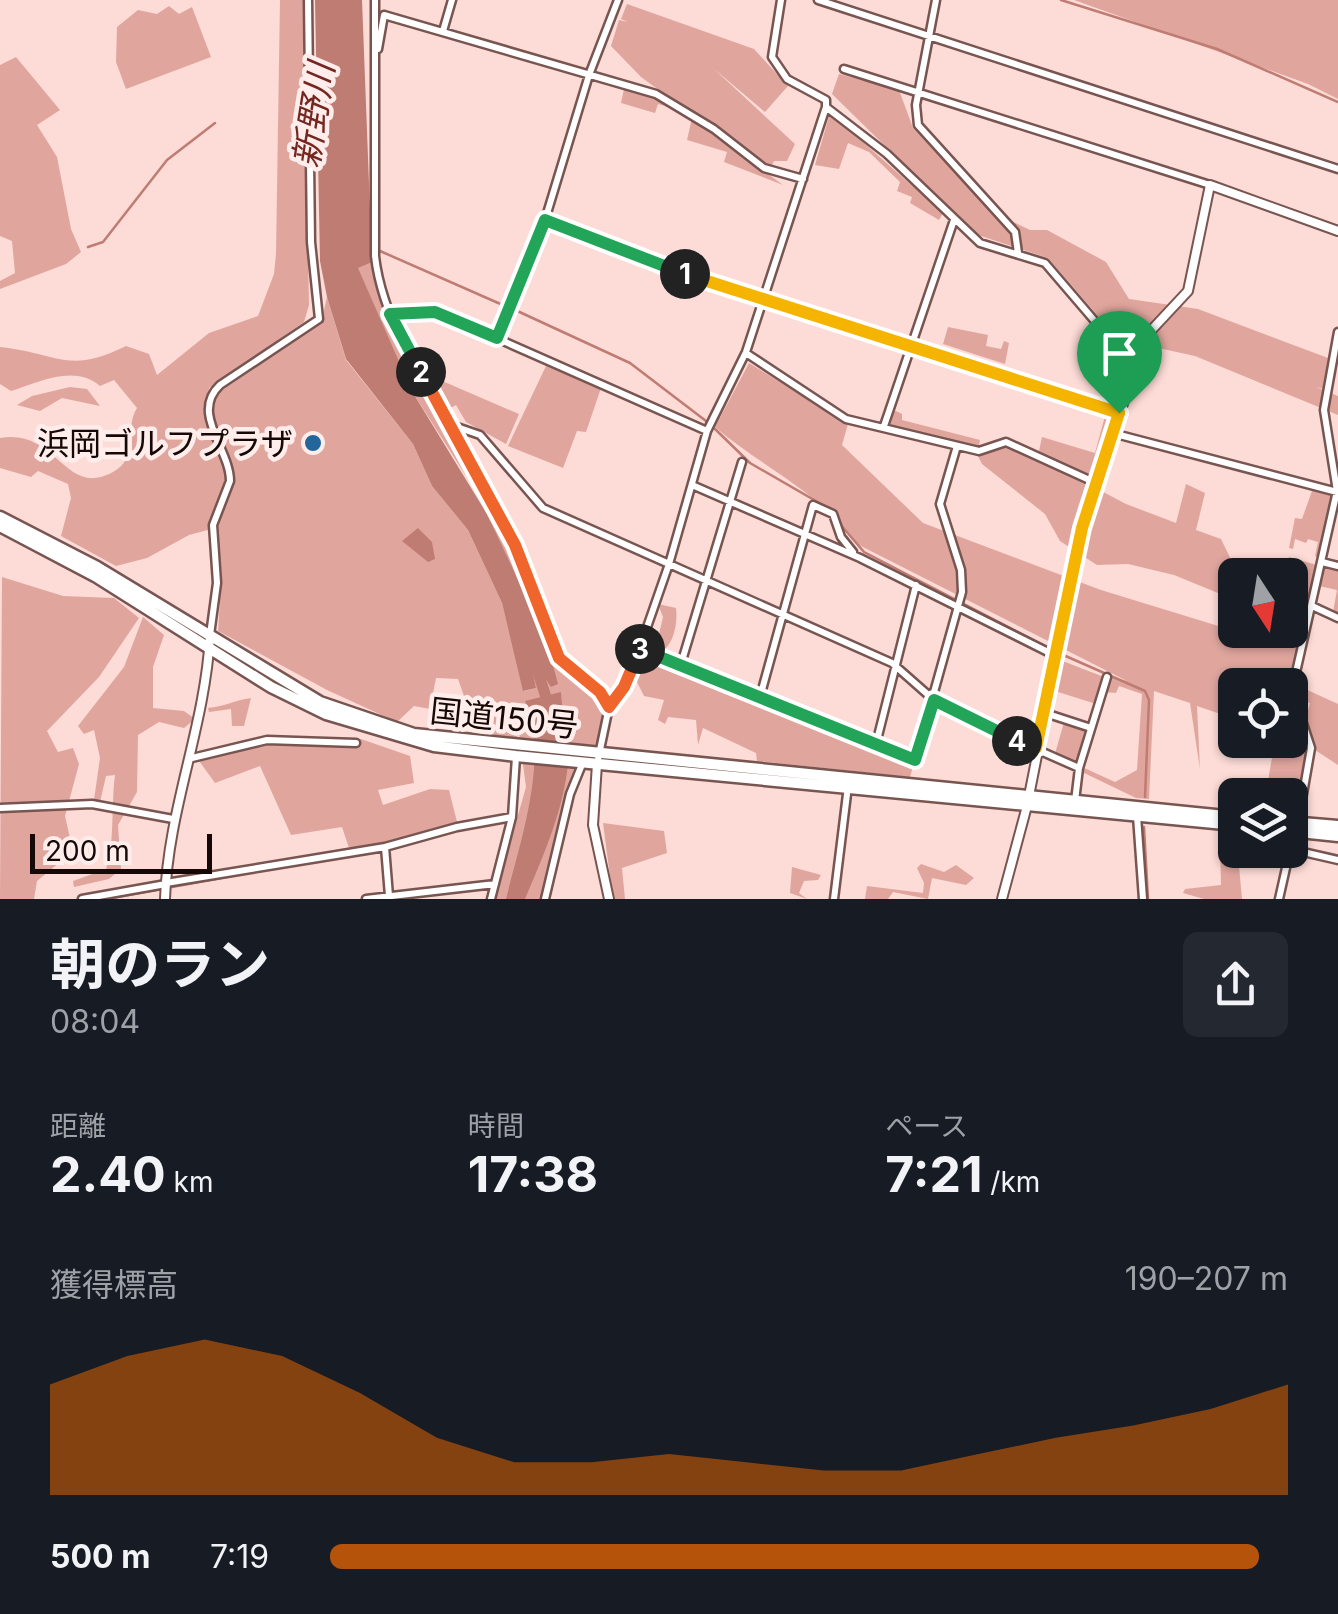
<!DOCTYPE html>
<html lang="ja">
<head>
<meta charset="utf-8">
<style>
  :root { --surface:#171b24; --page:#242831; --text:#f1f3f6; --muted:#9ea1a6; --accent:#b45309 }
  body { margin:0; font-family:Inter,"Noto Sans JP",sans-serif; background:var(--page); color:var(--text); height:100vh; display:flex; flex-direction:column; font-size:38px; white-space:nowrap }
  * { box-sizing:border-box; margin:0 }
  p { font-size:32px; color:var(--muted) }
  .icon { flex:none; width:55px; height:55px; fill:none; stroke:currentColor; stroke-width:2; stroke-linecap:round; stroke-linejoin:round }
  .map { position:relative; height:899px; overflow:hidden }
  .side { display:flex; flex-direction:column; background:var(--surface); flex:1 }
  .side>* { flex:none }
  .needle { width:65px; rotate:168deg }
  .fabs { position:absolute; left:1218px; top:558px; display:grid; gap:20px }
  .fabs a { display:grid; place-items:center; width:90px; height:90px; border-radius:15px; background:var(--surface); box-shadow:0 2px 8px #0004; font-size:50px }
  .scale { position:absolute; left:30px; bottom:25px; width:182px; box-sizing:border-box; padding-left:10px; border:5px solid #150807; border-top:0; font-size:28px; line-height:35px; white-space:nowrap; color:#150807; -webkit-text-stroke:8px #feedea; paint-order:stroke }
  .pin { position:absolute; display:grid; place-items:center; width:85px; height:85px; color:#fff; margin:-102px -42px; border-radius:50% 50% 50% 0; rotate:-45deg; box-shadow:0 0 10px #0007 }
  .pin .icon { rotate:45deg }
  .km { position:absolute; width:50px; height:50px; margin:-25px; border-radius:50%; background:#222; color:#fff; font-size:28px; line-height:50px; text-align:center }
  .round { display:grid; place-items:center; flex:none; width:105px; height:105px; border-radius:15px; background:var(--page) }
  .summary { display:flex; align-items:center; justify-content:space-between; height:170px; padding:0 50px }
  h1 { font-size:55px; font-weight:700; line-height:75px }
  .stats { display:grid; grid-template-columns:repeat(3,1fr); gap:15px; height:170px; padding:10px 50px }
  .stats div { display:grid; align-content:center }
  .stats b { font-size:50px; font-weight:700 }
  .stats small { font-size:28px; font-weight:400 }
  .stats p { font-size:28px }
  .chart { height:280px; padding:20px 50px }
  .chart p { display:flex; justify-content:space-between }
  .chart svg { width:100%; height:180px; margin-top:10px; fill:var(--accent); opacity:.7 }
  ul { padding:0 50px; list-style:none; font-size:32px }
  li { display:grid; grid-template-columns:160px 120px 1fr; align-items:center; height:75px }
  li i { height:25px; border-radius:12px; background:var(--accent) }
  .map>svg:first-child { display:block }
  .green { fill:#e0a69e }
  .water { fill:#be7c73 }
  .lines { fill:none; stroke-linecap:round; stroke-linejoin:round }
  .stream { stroke:#be7c73; stroke-width:2.5 }
  .river { stroke:#be7c73; stroke-width:11 }
  .minor-casing { stroke:#785550; stroke-width:11 }
  .tertiary-casing { stroke:#785550; stroke-width:12 }
  .trunk-casing { stroke:#785550; stroke-width:15 }
  .minor { stroke:#fff; stroke-width:6 }
  .tertiary { stroke:#fff; stroke-width:8 }
  .trunk { stroke:#fff; stroke-width:10 }
  .split-1-casing { stroke:#fff; stroke-width:20 }
  .split-2-casing { stroke:#fff; stroke-width:20 }
  .split-3-casing { stroke:#fff; stroke-width:20 }
  .split-4-casing { stroke:#fff; stroke-width:20 }
  .split-5-casing { stroke:#fff; stroke-width:20 }
  .split-1 { stroke:#f5b400; stroke-width:12 }
  .split-2 { stroke:#22a559; stroke-width:12 }
  .split-3 { stroke:#f0652b; stroke-width:12 }
  .split-4 { stroke:#22a559; stroke-width:12 }
  .split-5 { stroke:#f5b400; stroke-width:12 }
  .poi-dot { fill:#23669b; stroke:#feedea; stroke-width:4 }
  .labels { text-anchor:middle; dominant-baseline:central; stroke-width:9; stroke-linejoin:round; paint-order:stroke }
  .poi-label { font-size:32px; fill:#150807; stroke:#feedea; text-anchor:end }
  .street-label { font-size:32px; fill:#150807; stroke:#feedea }
  .water-label { font-size:35px; font-style:italic; fill:#762620; stroke:#feedea }
</style>
</head>
<body>
<div class="map">
<svg width="1338" height="899" viewBox="0 0 1338 899">
  <rect width="100%" height="100%" fill="#fddbd6"/>
  <path class="green" d="M280,0H303L309,305L304,322L209,388L212,397L321,323L327,297L346,360L413,444L432,486L468,530L502,603L524,691L536,688L527,650L546,639L473,487L413,393L357,267L372,262L391,330L500,526L560,669L590,688L604,710L597,743L574,769L547,899H494L526,787L519,734L515,740L476,730L458,679L436,678L430,709L414,706L397,722L327,690L218,631L221,585L215,528L189,535L147,558L116,566L61,536L71,498L68,484L38,471L31,477L0,468V438C58,428 64,499 113,472C139,459 124,428 137,408L114,380L100,386C74,364 40,382 11,391L0,384V347C58,353 67,375 126,346L149,354L157,375L209,333L258,316L274,274L276,254Z
    M1074,0H1338V99L1308,84Z
    M627,4L754,49L788,86L765,112L713,68L795,144L787,161H774L771,167L758,162L641,77L611,46L619,20L628,22L621,19Z
    M169,6L179,14L192,7L211,57L126,89L116,62L117,27L138,10L157,14Z
    M16,57L60,110L37,125L57,157L71,229L81,252L66,264L0,289V281L15,273L12,241L0,236V65Z
    M839,74L899,90L913,128L993,212L1030,230H1047L1106,262L1129,299L1198,309L1328,358L1324,389L1316,387L1338,396V415L1195,356L1149,346L1111,331L1048,258L975,234L832,94Z
    M624,89L651,95L690,114L658,104L655,113L621,103Z
    M830,113L943,213L939,220L910,203L912,197L897,191L900,182L869,152L848,143L839,169L815,165Z
    M692,118L783,185L724,162L727,152L687,140Z
    M948,327L988,335L986,346L1001,349L1004,341L1009,343L1005,364L943,344Z
    M749,363L848,424L842,445L923,523L1101,590L1251,636L1248,630H1290V599L1296,593L1290,588V575H1284L1289,557L1317,565L1293,672L1300,727L1308,741L1303,788L1268,781L1275,740H1290V685H1235V719L1197,706L1200,769L1190,703L1154,691L1149,799L1136,798L1080,771L1082,767L1115,782L1137,770L1142,694L1119,686L1116,693L1104,692L1109,676L1127,681L857,544C822,493 763,468 715,427Z
    M546,366L601,388L586,432L577,431L563,468L508,446Z
    M440,380L519,414L506,444L466,422L456,405L447,410L433,385Z
    M70,387L87,389L100,406L62,398L40,411L17,405L32,396Z
    M894,410L902,414V420L980,440L978,450L890,427Z
    M1105,416L1111,422L1092,477L1039,451L1042,437L1095,453Z
    M1012,444L1126,504L1176,523L1186,484L1205,493L1196,530L1221,539L1236,570L1245,575H1235V600L1174,575L1128,564L1097,565L1060,541L1045,514L982,464L976,452Z
    M1312,491L1334,495L1319,558L1315,556L1318,542L1308,539L1306,543L1295,539L1293,549L1289,548L1295,518L1302,519Z
    M1324,566L1338,568V614L1333,612L1337,590L1319,586Z
    M2,577L63,596L114,598L139,618L99,677L47,731L58,752L73,748L79,764L65,816L70,838L65,858L37,881L34,899H0Z
    M658,604L676,608C678,621 674,645 662,651L659,634L663,617Z
    M143,617L164,635L153,667V708L184,711L195,719L184,728L159,722L138,735L137,792L118,825L121,869L109,879L74,887L73,881L106,869C115,844 111,804 115,775L106,776L100,802L94,800L100,758L94,730L84,734L78,726L124,667Z
    M644,654L915,760L910,777L757,761L756,753L703,728L698,745L696,720L668,717L665,724L658,720L664,700L644,696L634,676Z
    M1060,660L1104,677L1096,704L1055,691Z
    M1303,688L1338,704V765L1315,750L1303,714H1307L1310,703L1302,701L1300,706L1298,691Z
    M251,698L244,726H232L231,709L209,712L208,708C223,707 235,700 251,698Z
    M1065,719L1091,730L1080,765L1054,757Z
    M306,738L361,739L410,756L414,783L378,790L383,805L430,789L449,790L457,822L391,843L349,848L342,827L291,835L260,766L215,783L197,758Z
    M603,823L664,831L667,853L622,868L625,899H613Z
    M1220,841L1235,844V850H1248L1246,862L1239,866L1242,899H1204L1183,893L1185,889L1221,885Z
    M921,864L944,872L956,865L974,878L966,885L932,878L928,899L893,892L888,899H865L867,886L923,893L924,883L917,868Z
    M792,867L821,875L818,880L804,881L799,893L807,899L790,893Z"/>
  <path class="water" d="M315,0H362L372,262L358,268L413,393L487,514L546,639L558,684L551,687L529,654L536,688L523,691L502,603L468,530L432,486L413,444L346,359L327,297L320,261Z
    M418,528L432,542L435,559L428,562L402,541Z
    M561,692C562,716 571,740 568,763C564,809 543,857 525,899H506C520,842 550,756 525,701Z"/>
  <g class="lines">
    <path class="stream" d="M1061,0L1217,49L1338,102
      M88,247L103,242L167,160L215,123
      M380,251L505,306
      M513,309L630,363L706,421
      M715,429L750,463L835,512
      M840,524L864,552L1054,651
      M1061,654L1145,691L1149,700L1145,797
      M1144,827L1148,899
      M374,852L453,831
      M107,899L248,873"/>
    <path class="river" d="M532,653L549,707"/>
    <g class="minor-casing">
      <path id="minor" d="M375,0V256C385,349 476,457 515,545C529,577 540,633 561,659C575,678 596,685 609,707L597,764
        M781,0L772,57L787,79L826,100V107L887,154L980,243L1045,263L1105,333L1138,352
        M818,0L1338,169
        M936,0L916,105L918,125L1015,232L1018,253
        M443,31L452,0
        M378,49L384,15L656,94L714,129L764,168L803,179
        M844,69L1210,185
        M390,314L435,311L707,431
        M497,338L545,220L589,75L618,0
        M746,353L846,419L979,451L1006,442L1096,483
        M451,425L480,435L543,508L892,663L934,700L963,717L1079,768
        M884,426L954,220
        M1112,433L1337,492
        M692,485L860,558L1056,656
        M1322,562L1338,566
        M1312,606L1338,618
        M210,635L217,583L213,525L230,481C230,449 190,413 220,385L319,319L311,242L308,0
        M640,648L915,760L962,592L961,570L940,504L957,446
        M681,664L742,462
        M1297,668L1337,491L1324,410L1338,332
        M760,697L813,505L833,514L841,537L853,552
        M1295,699L1311,748L1300,811
        M609,707L630,676L669,564L707,431L746,352L826,107
        M1045,713L1091,728
        M876,744L916,585
        M192,758L267,740L356,743
        M1075,801L1079,768L1107,677
        M0,808L92,804L173,819
        M1137,816L1143,899
        M1292,842L1290,849L1338,860
        M385,847L457,827L512,817
        M166,883L385,847L389,896
        M82,899L166,884
        M366,899L495,884
        M491,899L512,817L516,757
        M545,899L570,794L583,762
        M834,899L848,786
        M1279,899L1290,850"/>
    </g>
    <g class="tertiary-casing">
      <path id="tertiary" d="M545,220L636,257L1119,413
        M597,764L593,825L609,899
        M165,899C168,809 205,727 210,636
        M1002,899L1027,806L1082,528L1145,337L1188,291L1210,185L1338,231"/>
    </g>
    <g class="trunk-casing">
      <path id="trunk" d="M0,517L97,567L320,702L414,734L1235,817
        M0,526L95,576L271,687L326,714L434,746L516,756L1235,825
        M1290,822L1338,826
        M1290,831L1338,836"/>
    </g>
    <use href="#minor" class="minor"/>
    <use href="#tertiary" class="tertiary"/>
    <use href="#trunk" class="trunk"/>
  </g>
  <g class="lines">
    <g class="split-1-casing">
      <path id="split-1" d="M685,274L1119,413"/>
    </g>
    <g class="split-2-casing">
      <path id="split-2" d="M421,372L390,314L435,312L497,338L545,220L685,274"/>
    </g>
    <g class="split-3-casing">
      <path id="split-3" d="M421,372L515,545L559,658L600,692L609,707L624,687L640,649"/>
    </g>
    <g class="split-4-casing">
      <path id="split-4" d="M640,649L915,760L934,700L1017,741"/>
    </g>
    <g class="split-5-casing">
      <path id="split-5" d="M1017,741L1036,748L1082,528L1119,413"/>
    </g>
    <use href="#split-1" class="split-1"/>
    <use href="#split-2" class="split-2"/>
    <use href="#split-3" class="split-3"/>
    <use href="#split-4" class="split-4"/>
    <use href="#split-5" class="split-5"/>
  </g>
  <circle class="poi-dot" cx="313" cy="443" r="10"/>
  <g class="labels">
    <g class="poi-label">
      <text x="293" y="443">浜岡ゴルフプラザ</text>
    </g>
    <g class="street-label">
      <text transform="translate(504 718) rotate(6)">国道150号</text>
    </g>
    <g class="water-label">
      <text transform="translate(313 115) rotate(-81)">新野川</text>
    </g>
  </g>
</svg>
<div class="fabs">
<a><svg class="needle" viewBox="-14 -14 28 28"><path d="M0-13l5 13h-10z" fill="#e53935"/><path d="M0 13l5-13h-10z" fill="#9ea1a6"/></svg></a>
<a><svg class="icon" aria-label="locate" viewBox="0 0 24 24"><circle cx="12" cy="12" r="6"/><path d="M12 2v4M12 18v4M2 12h4M18 12h4"/></svg></a>
<a><svg class="icon" aria-label="layers" viewBox="0 0 24 24"><path d="M12 4l9 5-9 5-9-5zM3 14l9 5 9-5"/></svg></a>
</div>
<div class="scale">200 m</div>
<div class="pin" style="left:1119px;top:413px;background:#1e9e55"><svg class="icon" aria-label="arrive" viewBox="0 0 24 24"><path d="M6 21V4h12l-3 4 3 4H6"/></svg></div>
<b class="km" style="left:685px;top:274px">1</b>
<b class="km" style="left:421px;top:372px">2</b>
<b class="km" style="left:640px;top:649px">3</b>
<b class="km" style="left:1017px;top:741px">4</b>
</div>
<section class="side">
<div class="summary"><div><h1>朝のラン</h1><p>08:04</p></div><a class="round"><svg class="icon" aria-label="share" viewBox="0 0 24 24"><path d="M12 15V3M7 8l5-5 5 5M5 13v7h14v-7"/></svg></a></div>
<div class="stats">
<div><p>距離</p><b>2.40<small> km</small></b></div>
<div><p>時間</p><b>17:38</b></div>
<div><p>ペース</p><b>7:21<small> /km</small></b></div>
</div>
<div class="chart"><p><span>獲得標高</span>190–207 m</p>
<svg viewBox="0 0 160 44" preserveAspectRatio="none"><path d="M0 44V17L10 10L20 6L30 10L40 19L50 30L60 36L70 36L80 34L90 36L100 38L110 38L120 34L130 30L140 27L150 23L160 17V44z"/></svg>
</div>
<ul>
<li><b>500 m</b>7:19<i style="width:97%"></i></li>
</ul>
</section>
</body>
</html>
